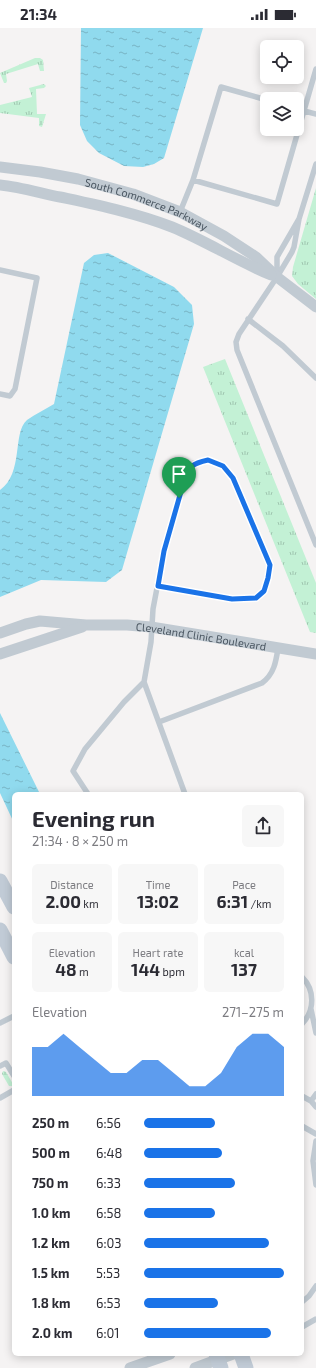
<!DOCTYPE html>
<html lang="en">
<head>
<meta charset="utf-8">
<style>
  :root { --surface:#fff; --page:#f7f7f7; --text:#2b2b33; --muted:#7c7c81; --accent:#1a73e8 }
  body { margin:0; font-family:"Exo 2",sans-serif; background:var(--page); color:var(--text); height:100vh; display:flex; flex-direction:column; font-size:15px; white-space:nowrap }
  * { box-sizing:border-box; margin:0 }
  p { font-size:13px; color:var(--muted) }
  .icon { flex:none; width:22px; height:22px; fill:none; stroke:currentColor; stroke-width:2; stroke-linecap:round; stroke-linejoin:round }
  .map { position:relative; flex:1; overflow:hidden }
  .sheet { position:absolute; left:12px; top:764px; width:292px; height:564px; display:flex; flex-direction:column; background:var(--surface); border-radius:6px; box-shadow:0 2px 10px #0003 }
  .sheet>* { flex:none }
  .tools { position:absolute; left:260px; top:12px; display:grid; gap:8px }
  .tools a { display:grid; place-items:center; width:44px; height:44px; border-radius:6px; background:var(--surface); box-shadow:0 2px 10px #0003; font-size:20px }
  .pin { position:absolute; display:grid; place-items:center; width:34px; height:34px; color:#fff; margin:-41px -17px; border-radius:50% 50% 50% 0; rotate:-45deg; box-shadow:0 0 4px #0007 }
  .pin .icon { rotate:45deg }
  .round { display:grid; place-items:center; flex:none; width:42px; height:42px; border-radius:6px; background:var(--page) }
  .overview { display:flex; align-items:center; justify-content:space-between; height:68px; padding:0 20px }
  h1 { font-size:22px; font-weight:700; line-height:30px }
  .metrics { display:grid; grid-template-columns:repeat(3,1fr); gap:6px; height:68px; padding:4px 20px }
  .metrics div { display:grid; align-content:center; border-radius:6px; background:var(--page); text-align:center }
  .metrics b { font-size:17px; font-weight:700 }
  .metrics small { font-size:11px; font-weight:400 }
  .metrics p { font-size:11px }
  .chart { height:112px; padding:8px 20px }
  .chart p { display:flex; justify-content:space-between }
  .chart svg { width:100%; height:72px; margin-top:4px; fill:var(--accent); opacity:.7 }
  ul { padding:0 20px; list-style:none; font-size:13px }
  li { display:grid; grid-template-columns:64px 48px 1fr; align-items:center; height:30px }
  li i { height:10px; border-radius:5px; background:var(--accent) }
  .status { display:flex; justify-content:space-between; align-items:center; height:28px; padding:0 20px; background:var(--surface); direction:ltr }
  .status svg { height:11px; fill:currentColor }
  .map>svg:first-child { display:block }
  .grass { fill:url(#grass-tufts) }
  .water { fill:url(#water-ripples) }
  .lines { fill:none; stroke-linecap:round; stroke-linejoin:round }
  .service { stroke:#c1cad2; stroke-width:5.5 }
  .minor { stroke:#c1cad2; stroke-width:11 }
  .secondary { stroke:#c1cbd6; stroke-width:15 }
  .route-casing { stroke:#fff; stroke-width:8 }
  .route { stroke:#1a73e8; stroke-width:5 }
  .labels { text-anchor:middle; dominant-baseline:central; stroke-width:3; stroke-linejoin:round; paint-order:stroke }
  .street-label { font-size:11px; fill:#4a5661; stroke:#fff }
</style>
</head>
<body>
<div class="status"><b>21:34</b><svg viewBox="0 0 49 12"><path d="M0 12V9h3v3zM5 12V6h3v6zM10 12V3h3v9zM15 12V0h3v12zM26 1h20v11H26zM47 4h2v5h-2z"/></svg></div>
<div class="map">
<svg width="316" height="1340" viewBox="0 0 316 1340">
  <defs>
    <pattern id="grass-tufts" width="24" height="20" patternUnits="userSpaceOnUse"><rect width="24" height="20" fill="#c3f1d5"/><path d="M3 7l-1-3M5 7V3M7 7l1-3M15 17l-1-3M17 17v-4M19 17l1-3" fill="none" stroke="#a0c6b0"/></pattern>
    <pattern id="water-ripples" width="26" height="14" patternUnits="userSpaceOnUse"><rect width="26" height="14" fill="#90daee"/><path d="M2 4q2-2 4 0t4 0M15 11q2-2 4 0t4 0" fill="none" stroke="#78b4c4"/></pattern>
  </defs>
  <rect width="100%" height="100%" fill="#f5f3f3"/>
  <path class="grass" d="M35,30H40L43,32L44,43H40L38,36L6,46L7,53L6,55H4L0,45Z
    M44,56L46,58L44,60L36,61L37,86H46L42,99L39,98V90L0,85V77L32,69L29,60Z
    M316,160V271L298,256L292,248L293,239Z
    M225,331L316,555V605L310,604L203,339Z
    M3,1043L6,1044L13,1056L12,1058H9L2,1046Z"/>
  <path class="water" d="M81,0H203L164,130L154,136L143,139L124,138L99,125L87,113L80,97Z
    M108,225L174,259L192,277L194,296L122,542L106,554L41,552L0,569V462C24,445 12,405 27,392C35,386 46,381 54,376L84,235L94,227Z
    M0,685L40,766H14V795L0,765Z"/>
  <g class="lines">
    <path class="service" d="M297,81L316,86
      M193,152L277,176L316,41
      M180,184L193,152L221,59L267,72
      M299,191L316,136
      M0,242L37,250L15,361L10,368L0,366
      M277,248V229L299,191L294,219L292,224L277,249L239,306L236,314L237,322L316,517
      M248,291L283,318L316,350
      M157,557C175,561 245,578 258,568C267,561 268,548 269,537L233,449L223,438L208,432L194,435L188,443L184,453L164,523L153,581L151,614L144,654L185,766
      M159,694L262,655C274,646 276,634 278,620
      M88,766L73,743L85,721L124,674L144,654
      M302,949C315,962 315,982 302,996
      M311,981L316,1005
      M0,995L14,988
      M0,1038L6,1035L14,1048
      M302,1068L311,1073L316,1079
      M0,1070L14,1062
      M311,1073L316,1066
      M302,1098L316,1106
      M316,1113L313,1133L316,1157
      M302,1274L309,1268L316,1258
      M302,1299L316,1291"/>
    <g class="minor">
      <path id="s1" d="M0,139L40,144L78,151L133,166L180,184L224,208L256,229L277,249L316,279"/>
      <path d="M0,157C20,159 40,165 60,169C97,177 136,185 172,199C206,213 237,233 271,247"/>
      <path id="s2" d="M0,605L26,596L40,593L86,597H127L151,599L316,626"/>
      <path d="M0,626L82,599"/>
      <path d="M130,1340L170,1326"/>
      <path d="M195,1340L233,1326"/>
    </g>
    <path class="secondary" d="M0,853L14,879
      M0,902L14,929
      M216,1326L221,1340
      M241,1326L246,1340"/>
  </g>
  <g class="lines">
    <g class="route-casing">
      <path id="route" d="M208,432L223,438L233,450L270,537L268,550L264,563L256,570L232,571L158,558L164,523L184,453C191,437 191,436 208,432Z"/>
    </g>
    <use href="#route" class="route"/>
  </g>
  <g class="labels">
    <g class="street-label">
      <text stroke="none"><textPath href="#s1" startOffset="152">South Commerce Parkway</textPath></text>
      <text stroke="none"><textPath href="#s2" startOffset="204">Cleveland Clinic Boulevard</textPath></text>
    </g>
  </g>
</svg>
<div class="tools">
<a><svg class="icon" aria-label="locate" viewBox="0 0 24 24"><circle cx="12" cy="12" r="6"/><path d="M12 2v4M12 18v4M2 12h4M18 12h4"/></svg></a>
<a><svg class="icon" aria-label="layers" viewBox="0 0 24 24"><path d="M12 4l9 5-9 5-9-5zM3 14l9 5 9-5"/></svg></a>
</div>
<div class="pin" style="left:179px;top:470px;background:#1e9e55"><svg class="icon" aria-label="arrive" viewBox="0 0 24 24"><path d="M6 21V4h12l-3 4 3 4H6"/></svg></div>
<section class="sheet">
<div class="overview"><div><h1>Evening run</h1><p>21:34 · 8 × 250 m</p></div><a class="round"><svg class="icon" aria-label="share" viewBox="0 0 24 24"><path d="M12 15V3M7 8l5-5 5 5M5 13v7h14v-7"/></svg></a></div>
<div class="metrics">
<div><p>Distance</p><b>2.00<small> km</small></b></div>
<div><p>Time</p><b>13:02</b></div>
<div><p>Pace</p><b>6:31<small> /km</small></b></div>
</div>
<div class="metrics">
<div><p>Elevation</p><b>48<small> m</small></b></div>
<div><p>Heart rate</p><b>144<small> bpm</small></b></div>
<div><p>kcal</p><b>137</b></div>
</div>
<div class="chart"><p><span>Elevation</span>271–275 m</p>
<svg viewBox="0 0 160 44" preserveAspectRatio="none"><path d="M0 44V14L10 14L20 6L30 14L40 22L50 30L60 30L70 22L80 22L90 30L100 38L110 38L120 30L130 14L140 6L150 6L160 14V44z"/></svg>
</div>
<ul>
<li><b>250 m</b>6:56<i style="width:51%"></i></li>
<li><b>500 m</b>6:48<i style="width:56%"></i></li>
<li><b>750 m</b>6:33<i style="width:65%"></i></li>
<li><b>1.0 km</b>6:58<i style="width:51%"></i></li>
<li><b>1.2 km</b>6:03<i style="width:89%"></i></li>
<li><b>1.5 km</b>5:53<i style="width:100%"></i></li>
<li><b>1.8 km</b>6:53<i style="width:53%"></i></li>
<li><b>2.0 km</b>6:01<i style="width:91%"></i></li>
</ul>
</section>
</div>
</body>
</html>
